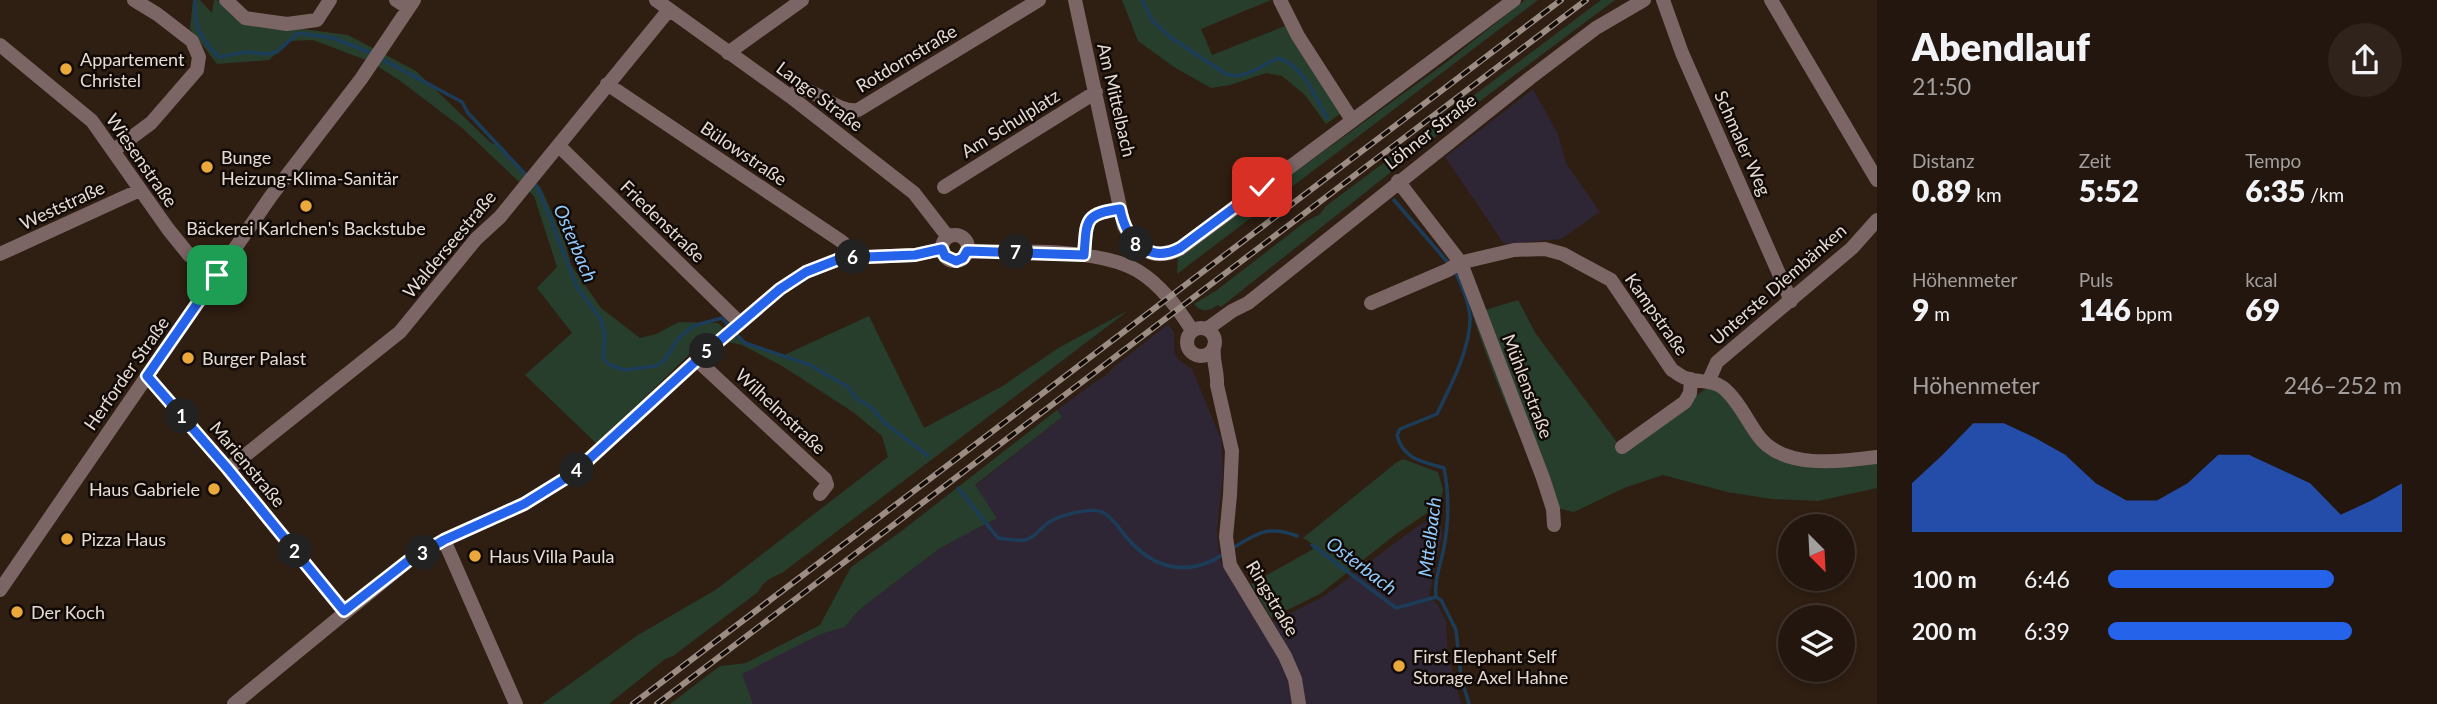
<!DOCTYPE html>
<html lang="de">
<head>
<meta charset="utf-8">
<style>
  :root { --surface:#23160e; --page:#2f231c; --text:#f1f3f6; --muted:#a39f9e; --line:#40352e; --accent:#2563eb }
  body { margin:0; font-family:Lato,sans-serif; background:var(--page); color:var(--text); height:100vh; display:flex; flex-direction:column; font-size:26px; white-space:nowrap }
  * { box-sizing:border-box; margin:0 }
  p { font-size:23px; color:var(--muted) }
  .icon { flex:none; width:38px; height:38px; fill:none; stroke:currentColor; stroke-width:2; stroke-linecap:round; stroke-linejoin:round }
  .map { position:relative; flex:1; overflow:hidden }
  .sheet { display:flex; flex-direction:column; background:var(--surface); width:560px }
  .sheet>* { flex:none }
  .needle { width:46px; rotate:156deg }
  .controls { position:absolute; left:1778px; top:514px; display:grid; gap:14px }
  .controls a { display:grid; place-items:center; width:77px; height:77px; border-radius:50%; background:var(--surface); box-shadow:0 4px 10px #0003,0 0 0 2px var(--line); font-size:35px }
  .pin { position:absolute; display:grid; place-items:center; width:60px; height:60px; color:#fff; margin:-30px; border-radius:14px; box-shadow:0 4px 10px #0006 }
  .km { position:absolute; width:35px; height:35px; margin:-18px; border-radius:50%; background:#222; color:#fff; font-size:19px; line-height:35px; text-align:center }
  .round { display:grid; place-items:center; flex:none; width:74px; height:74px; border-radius:37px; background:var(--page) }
  .summary { display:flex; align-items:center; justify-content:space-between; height:119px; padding:0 35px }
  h1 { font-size:38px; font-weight:800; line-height:52px }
  .stats { display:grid; grid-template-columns:repeat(3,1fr); gap:10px; height:119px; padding:7px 35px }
  .stats div { display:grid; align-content:center }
  .stats b { font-size:30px; font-weight:800 }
  .stats small { font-size:19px; font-weight:400 }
  .stats p { font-size:19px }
  .chart { height:196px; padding:14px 35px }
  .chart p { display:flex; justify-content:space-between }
  .chart svg { width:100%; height:126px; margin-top:7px; fill:var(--accent); opacity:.7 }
  ul { padding:0 35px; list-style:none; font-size:23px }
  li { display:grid; grid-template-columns:112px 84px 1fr; align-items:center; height:52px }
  li i { height:18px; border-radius:9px; background:var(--accent) }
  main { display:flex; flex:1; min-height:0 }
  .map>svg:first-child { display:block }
  .commercial { fill:#2e2635 }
  .green { fill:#273e2c }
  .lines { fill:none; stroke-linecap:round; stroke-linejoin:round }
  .stream { stroke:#1c3d5a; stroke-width:3.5 }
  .minor { stroke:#7b6565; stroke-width:14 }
  .rail-casing { stroke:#9b8d84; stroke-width:6 }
  .rail { stroke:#110a06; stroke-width:3.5; stroke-dasharray:10; stroke-linecap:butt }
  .route-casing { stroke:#fff; stroke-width:14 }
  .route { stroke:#2563eb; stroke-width:9 }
  .poi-dot { fill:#eca93b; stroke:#110a06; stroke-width:2.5 }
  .labels { text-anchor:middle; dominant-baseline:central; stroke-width:5; stroke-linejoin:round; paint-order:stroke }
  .street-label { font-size:18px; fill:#e6dbd3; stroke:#110a06 }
  .poi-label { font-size:18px; fill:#e6dbd3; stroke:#110a06; text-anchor:start }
  .water-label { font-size:19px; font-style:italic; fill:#91cafe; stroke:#110a06 }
</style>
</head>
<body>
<main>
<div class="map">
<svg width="1877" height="704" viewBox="0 0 1877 704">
  <rect width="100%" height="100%" fill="#2f1e12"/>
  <path class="commercial" d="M1533,89L1558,134L1566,163L1600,212L1561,239L1504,244L1445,157Z
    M1168,324L1174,332V351L1179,360L1192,369L1221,439L1223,473L1217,531L1220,560L1260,628L1323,597L1400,539L1439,512L1442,536L1429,595L1438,605L1446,621L1448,655L1461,704H753L741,674L821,634L845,627L859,610L940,548L997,518L975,486L1062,417L1057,410L1095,382L1106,375L1115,366Z"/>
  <path class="green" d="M193,0H200L212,13L214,0H217L242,21L348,35L416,71L491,143L503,147L515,164L541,188L565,242L571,265L601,308L640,338L656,334L679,322L718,323L732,336L782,356L869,316L924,428L1001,387L1060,347L1129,310L782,573C771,577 764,581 758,592L673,656L665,659L609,704H542L638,635L717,589L888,457L882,436L853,412L782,366L742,345L707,337L597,444L525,375L572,333L537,288L557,267L534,196L461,127L399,80L371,62L313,40L290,41L269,60L217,64L190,29Z
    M1122,0H1271L1201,29L1212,55L1285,26L1340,114L1326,124L1305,95L1282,76L1266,73L1230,85L1211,88L1174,67L1138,41Z
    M1525,0H1538L1177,274L1178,257L1444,64Z
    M1601,0H1615L1488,95L1221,307L1218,305C1210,311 1201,313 1194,304L1217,290L1305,222L1320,214L1326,206Z
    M1518,300L1536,334L1622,449L1711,385L1725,394L1780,458L1877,460V488L1818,501L1771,499L1727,492L1663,475L1624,488L1574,512L1557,508C1521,447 1495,381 1472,314Z
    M1057,410L1062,417L975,485L997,518L940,548L859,610L845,627L821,634L742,674L753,704H670L720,666L746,663L820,625L851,567L899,533Z
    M1403,459L1438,472L1443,490L1439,505L1396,534L1320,594L1271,618L1251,584L1317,547L1303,538L1397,462Z"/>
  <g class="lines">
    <path class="stream" d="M195,0C194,26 200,39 219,57L246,52L268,54L277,52L298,33L333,38L374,54
      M1142,0L1152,20L1170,37L1226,74C1242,81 1263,65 1278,58C1304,66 1315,96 1327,118
      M380,58L462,102L468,113L527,176
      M533,182L538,188L577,287L600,318L605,335L603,358L608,364L624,370L656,366L664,361L678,339L693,326L722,318L730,327
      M1394,200L1450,265
      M1455,271C1461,285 1469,301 1470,317C1471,348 1450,387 1437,414L1400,429L1397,435C1403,459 1422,462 1444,468C1449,492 1449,523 1444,547C1441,564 1434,579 1436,597L1441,600L1456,630L1461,677L1469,704
      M735,333L745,343L810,365L848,387L857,399L871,407L885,423L928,456
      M958,488L998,538C1006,539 1017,541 1025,540C1037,537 1041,526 1051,521C1062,515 1091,507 1102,512C1112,516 1121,531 1128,539C1155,570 1189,577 1224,554
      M1312,545L1396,608L1436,597
      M1233,548C1257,533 1269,525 1297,536"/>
    <path class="minor" d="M226,0L245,18L287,24L317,20L330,0
      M396,0L408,8
      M656,0L791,97L914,193L948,237
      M1075,0L1124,226C1137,249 1153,262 1180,249L1514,0
      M1280,0L1298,36L1352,120
      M1663,0L1682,53L1791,301
      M1771,0L1877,180
      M0,45L92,121L168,229L189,255L217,275
      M728,53L802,0
      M607,84L841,241L858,256
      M791,97L800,88C820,92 838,113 858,110L1039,0
      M559,146L740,323
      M113,151L151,123L197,70L199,57L192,41L157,14L134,0
      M1398,181L1461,263L1543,478L1553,509L1554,525
      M944,187L1096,92
      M942 248a13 13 0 1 1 26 0a13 13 0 1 1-26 0Z
      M967,251C1015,252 1097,247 1138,271C1161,285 1177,307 1192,330
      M0,254L140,190
      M1084,255C1087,221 1083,214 1120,209
      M1371,303L1448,270L1459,263L1514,250L1545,249L1563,254L1611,280L1672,370C1676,372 1681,377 1686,378C1698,383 1710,379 1722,387C1736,397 1747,420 1757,434C1781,470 1840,462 1877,457
      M1187 342a14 14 0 1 1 28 0a14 14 0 1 1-28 0Z
      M1207,329L1232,311L1248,303L1530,78L1596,28L1644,0
      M1214,346C1212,360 1218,372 1217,385L1232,451L1230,495L1226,537L1230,565L1285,656L1295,679L1299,704
      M697,360L825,479L827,485L820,494
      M147,376L228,469L344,611
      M1709,380L1717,362L1852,248L1877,220
      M1622,447L1685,402L1690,393L1691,379
      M228,469L400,332L476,239L500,217L668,11
      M444,540L516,704
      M0,590L271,196L361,79L414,0
      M234,704L408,561L444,540L524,504L574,473L697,360L780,289L806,272L842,258L915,255L942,249"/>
    <g class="rail-casing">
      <path id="rail" d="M633,704L1561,0
        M657,704L1586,0"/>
    </g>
    <use href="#rail" class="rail"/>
  </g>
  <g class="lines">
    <g class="route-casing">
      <path id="route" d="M217,275L147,376L228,469L344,611L408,561L444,540L524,504L574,473L697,360L780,289L806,272L842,258L915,255L942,249L945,256L956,261L963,258L967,251L1084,255C1087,221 1083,214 1120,209C1126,239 1148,265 1180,248L1262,187"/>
    </g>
    <use href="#route" class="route"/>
  </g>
  <g class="poi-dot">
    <circle cx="66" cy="69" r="7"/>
    <circle cx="207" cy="167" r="7"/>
    <circle cx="306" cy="206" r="7"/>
    <circle cx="188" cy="358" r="7"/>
    <circle cx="214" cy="489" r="7"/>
    <circle cx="67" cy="539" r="7"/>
    <circle cx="475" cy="556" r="7"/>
    <circle cx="17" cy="612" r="7"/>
    <circle cx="1399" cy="666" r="7"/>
  </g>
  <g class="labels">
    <g class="street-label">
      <text transform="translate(906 58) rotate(-31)">Rotdornstraße</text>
      <text transform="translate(820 96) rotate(37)">Lange Straße</text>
      <text transform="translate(1117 100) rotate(77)">Am Mittelbach</text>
      <text transform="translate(1010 123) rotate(-32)">Am Schulplatz</text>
      <text transform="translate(1430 131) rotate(-38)">Löhner Straße</text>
      <text transform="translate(1743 143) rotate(66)">Schmaler Weg</text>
      <text transform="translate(744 153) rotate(34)">Bülowstraße</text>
      <text transform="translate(142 160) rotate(55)">Wiesenstraße</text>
      <text transform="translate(62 205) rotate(-25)">Weststraße</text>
      <text transform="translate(663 221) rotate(44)">Friedenstraße</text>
      <text transform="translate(449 244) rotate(-50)">Walderseestraße</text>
      <text transform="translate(1778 284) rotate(-41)">Unterste Diembänken</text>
      <text transform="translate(1657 314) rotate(55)">Kampstraße</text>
      <text transform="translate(126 373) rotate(-55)">Herforder Straße</text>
      <text transform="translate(1528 386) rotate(69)">Mühlenstraße</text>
      <text transform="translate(781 411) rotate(43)">Wilhelmstraße</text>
      <text transform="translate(248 464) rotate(50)">Marienstraße</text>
      <text transform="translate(1273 598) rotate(59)">Ringstraße</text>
    </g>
    <g class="poi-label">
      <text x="80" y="59">Appartement<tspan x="80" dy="21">Christel</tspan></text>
      <text x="221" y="157">Bunge<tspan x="221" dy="21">Heizung-Klima-Sanitär</tspan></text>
      <text x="306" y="228" text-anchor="middle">Bäckerei Karlchen's Backstube</text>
      <text x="202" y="358">Burger Palast</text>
      <text x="200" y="489" text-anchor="end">Haus Gabriele</text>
      <text x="81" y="539">Pizza Haus</text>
      <text x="489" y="556">Haus Villa Paula</text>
      <text x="31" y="612">Der Koch</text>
      <text x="1413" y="656">First Elephant Self<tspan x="1413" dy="21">Storage Axel Hahne</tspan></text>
    </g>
    <g class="water-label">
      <text transform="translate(576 243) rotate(67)">Osterbach</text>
      <text transform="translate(1429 537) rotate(-83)">Mttelbach</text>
      <text transform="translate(1362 565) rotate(37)">Osterbach</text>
    </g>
  </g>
</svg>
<div class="controls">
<a><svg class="needle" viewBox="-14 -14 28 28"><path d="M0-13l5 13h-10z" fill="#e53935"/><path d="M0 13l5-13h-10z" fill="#a39f9e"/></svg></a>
<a><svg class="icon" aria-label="layers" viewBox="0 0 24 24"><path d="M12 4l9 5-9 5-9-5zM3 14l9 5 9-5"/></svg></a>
</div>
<div class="pin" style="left:217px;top:275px;background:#1e9e55"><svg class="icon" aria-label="arrive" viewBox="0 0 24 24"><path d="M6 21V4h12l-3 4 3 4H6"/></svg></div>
<div class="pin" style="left:1262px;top:187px;background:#d93025"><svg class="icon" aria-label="check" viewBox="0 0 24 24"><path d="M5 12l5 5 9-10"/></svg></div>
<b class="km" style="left:182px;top:416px">1</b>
<b class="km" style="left:295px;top:551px">2</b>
<b class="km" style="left:423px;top:553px">3</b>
<b class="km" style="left:577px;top:470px">4</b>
<b class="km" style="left:707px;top:351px">5</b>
<b class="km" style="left:853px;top:257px">6</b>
<b class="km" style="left:1016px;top:252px">7</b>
<b class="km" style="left:1136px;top:244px">8</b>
</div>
<section class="sheet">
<div class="summary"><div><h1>Abendlauf</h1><p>21:50</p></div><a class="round"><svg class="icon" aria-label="share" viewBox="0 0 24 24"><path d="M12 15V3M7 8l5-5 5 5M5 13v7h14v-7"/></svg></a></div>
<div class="stats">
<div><p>Distanz</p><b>0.89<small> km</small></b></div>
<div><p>Zeit</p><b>5:52</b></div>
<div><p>Tempo</p><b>6:35<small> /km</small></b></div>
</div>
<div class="stats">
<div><p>Höhenmeter</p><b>9<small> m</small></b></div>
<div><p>Puls</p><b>146<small> bpm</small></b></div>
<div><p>kcal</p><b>69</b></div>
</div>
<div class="chart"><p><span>Höhenmeter</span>246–252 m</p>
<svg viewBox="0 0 160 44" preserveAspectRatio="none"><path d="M0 44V27L10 17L20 6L30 6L40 11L50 17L60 27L70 33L80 33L90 27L100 17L110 17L120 22L130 27L140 38L150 33L160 27V44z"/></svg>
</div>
<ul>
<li><b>100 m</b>6:46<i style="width:77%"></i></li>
<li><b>200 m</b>6:39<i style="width:83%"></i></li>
</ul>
</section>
</main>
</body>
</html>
